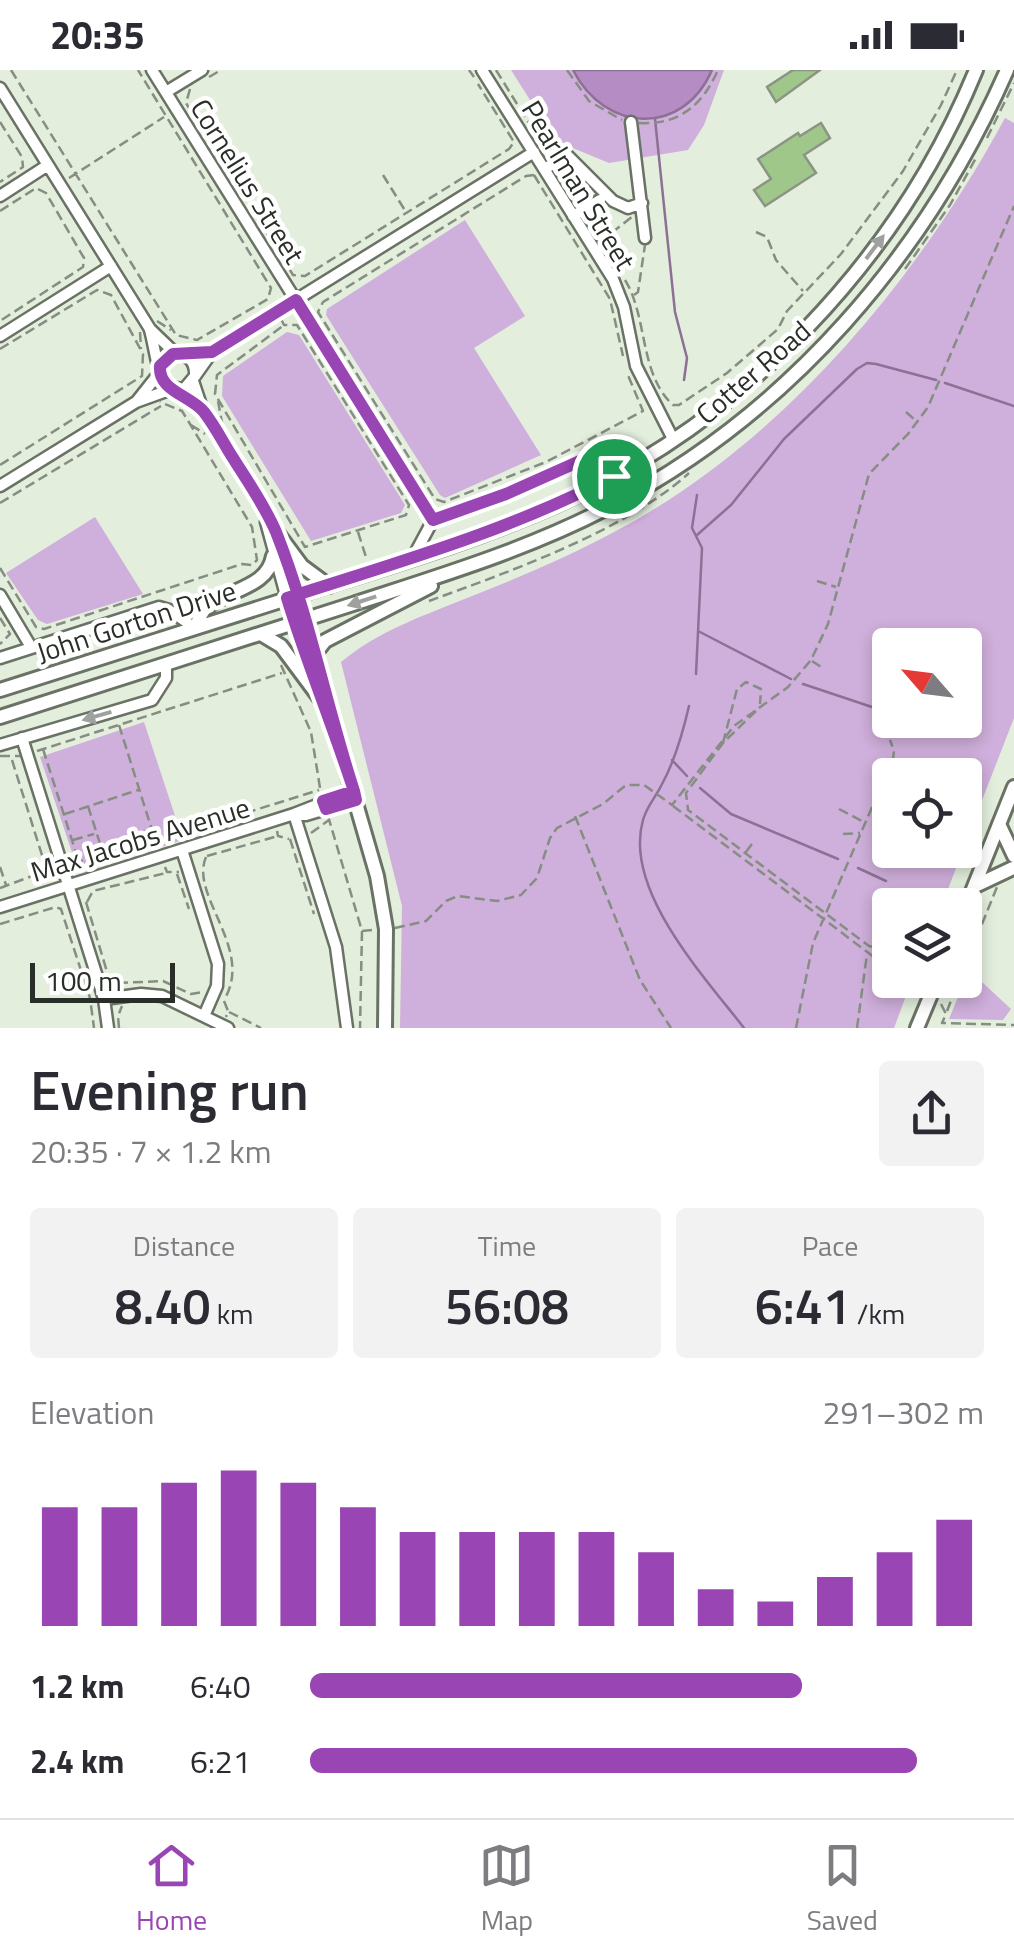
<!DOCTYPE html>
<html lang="en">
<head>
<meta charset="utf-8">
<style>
  :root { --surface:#fff; --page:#f2f2f3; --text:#2b2b33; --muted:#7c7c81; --line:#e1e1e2; --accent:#9945b3 }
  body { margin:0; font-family:"Titillium Web",sans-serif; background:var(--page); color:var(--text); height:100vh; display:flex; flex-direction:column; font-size:38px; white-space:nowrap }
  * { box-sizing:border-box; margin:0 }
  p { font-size:32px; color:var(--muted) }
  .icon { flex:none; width:55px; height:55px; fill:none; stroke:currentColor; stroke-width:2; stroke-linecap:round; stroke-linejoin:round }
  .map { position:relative; height:958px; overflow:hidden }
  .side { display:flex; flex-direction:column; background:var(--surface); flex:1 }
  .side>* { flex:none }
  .needle { width:65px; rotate:298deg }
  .buttons { position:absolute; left:872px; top:558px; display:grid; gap:20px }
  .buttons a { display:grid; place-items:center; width:110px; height:110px; border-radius:10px; background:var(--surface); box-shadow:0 5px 15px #0003; font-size:50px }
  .scale { position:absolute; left:30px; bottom:25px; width:145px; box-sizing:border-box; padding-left:10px; border:5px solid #2a2e28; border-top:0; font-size:28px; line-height:35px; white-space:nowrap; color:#2a2e28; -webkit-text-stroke:8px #fff; paint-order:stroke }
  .pin { position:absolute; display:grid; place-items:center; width:85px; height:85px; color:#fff; margin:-42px; border:5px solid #fff; border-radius:50%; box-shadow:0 2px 10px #0007 }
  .round { display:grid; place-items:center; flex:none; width:105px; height:105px; border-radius:10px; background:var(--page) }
  .head { display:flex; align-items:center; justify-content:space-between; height:170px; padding:0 30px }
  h1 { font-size:55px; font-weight:600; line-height:75px }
  .stats { display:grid; grid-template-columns:repeat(3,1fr); gap:15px; height:170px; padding:10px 30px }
  .stats div { display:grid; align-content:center; border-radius:10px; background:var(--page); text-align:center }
  .stats b { font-size:50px; font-weight:600 }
  .stats small { font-size:28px; font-weight:400 }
  .stats p { font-size:28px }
  .chart { height:280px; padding:20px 30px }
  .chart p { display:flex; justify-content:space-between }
  .chart svg { width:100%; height:180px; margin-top:10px; stroke:var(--accent); stroke-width:6 }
  ul { padding:0 30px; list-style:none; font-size:32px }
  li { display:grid; grid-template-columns:160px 120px 1fr; align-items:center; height:75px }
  li i { height:25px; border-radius:12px; background:var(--accent) }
  .status { display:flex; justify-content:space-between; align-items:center; height:70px; padding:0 50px; background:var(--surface); direction:ltr }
  .status svg { height:28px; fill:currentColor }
  .tab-bar { display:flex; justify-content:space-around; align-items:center; height:140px; border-top:2px solid var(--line); background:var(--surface); font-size:28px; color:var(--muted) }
  .tab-bar a { display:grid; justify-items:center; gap:5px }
  .tab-bar .current { color:var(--accent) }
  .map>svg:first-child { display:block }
  .green { fill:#cfafdb; fill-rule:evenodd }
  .water { fill:#b68cc4; stroke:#8c7095; stroke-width:2.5 }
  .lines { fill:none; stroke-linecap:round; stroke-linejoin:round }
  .stream { stroke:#8c7095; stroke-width:2.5 }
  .building { fill:#a0c78a; stroke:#8b9485; stroke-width:2.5 }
  .minor-casing { stroke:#697264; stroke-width:15 }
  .major-casing { stroke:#697264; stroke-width:18 }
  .path { stroke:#868d82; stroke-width:2.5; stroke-dasharray:10 5; stroke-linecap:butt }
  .minor { stroke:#fff; stroke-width:10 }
  .major { stroke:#fff; stroke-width:12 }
  .oneway { fill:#9fa19e }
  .route-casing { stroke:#fff; stroke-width:20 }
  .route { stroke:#9945b3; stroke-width:12 }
  .labels { text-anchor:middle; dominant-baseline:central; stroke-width:9; stroke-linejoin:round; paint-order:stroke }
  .street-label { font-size:28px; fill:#2a2e28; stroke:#fff }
</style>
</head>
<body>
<div class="status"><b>20:35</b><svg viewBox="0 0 49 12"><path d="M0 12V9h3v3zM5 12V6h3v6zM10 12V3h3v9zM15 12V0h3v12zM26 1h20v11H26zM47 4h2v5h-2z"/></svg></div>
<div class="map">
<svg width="1014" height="958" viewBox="0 0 1014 958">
  <rect width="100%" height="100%" fill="#e3eedd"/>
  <path class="green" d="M511,0H724L704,55L688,80L609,93L556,71Z
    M1005,48L1014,53V648L965,774V705H890V780H963L942,835H890V910H912L894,958H400L402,836L341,592C379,561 418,548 462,530C513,510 566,488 614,462C781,374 916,212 1005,48ZM890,575H965V650H890Z
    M465,150L525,246L474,278L541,385L445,428L440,425L326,245L327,239Z
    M287,262L299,265L405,435L401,443L311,471L222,326L223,306Z
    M95,447L143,524L47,554L38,550L6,503Z
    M144,652L183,770L79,803L40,687Z
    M969,900L1011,939L1003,950L949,949Z"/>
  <path class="water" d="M573,0H712C683,67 605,63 573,0Z"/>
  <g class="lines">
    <path class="stream" d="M655,49L675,242L687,288L684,310
      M945,313L1014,336
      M697,465L731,435L784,369L857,299L867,293L876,294L936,310
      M700,562L791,609
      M696,604L702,478L692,458L697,425
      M803,614L890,643
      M689,636C683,662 674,693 661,716C655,728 647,736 643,750C623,820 704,906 744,958
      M915,650L918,651
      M672,690L687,706
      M700,718L731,744L838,789
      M858,798L886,811"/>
  </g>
  <path class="building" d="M793,0H820L776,32L767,17Z
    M821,53L830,68L804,85L816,103L765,136L754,120L771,109L758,89L798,63L800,66Z"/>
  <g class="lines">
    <g class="minor-casing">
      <path id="minor" d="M152,0L433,450
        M482,0L613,209L624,237L636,296L673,369
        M0,18L150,259L176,284
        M166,22L202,0
        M631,52L645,168
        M544,99L568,86L613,131L628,138L642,133
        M0,126L48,95
        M573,146L600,130
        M150,260C155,277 157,305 167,317L184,319L195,306C196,291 187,283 173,284L161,296
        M0,266L111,196
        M195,306L212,282L534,82
        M193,311L203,341L276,461L296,526
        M137,331L160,302
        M0,416L136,332L172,319
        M266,452L287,529
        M412,489L433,450L505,423L579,391H588L614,406
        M0,525L31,577
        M0,588L159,537L169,540L195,558
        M22,668L104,929L108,958
        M0,675L152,630L166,608V594
        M294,744L336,877L347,958
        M295,745H306L356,730
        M182,780L218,894L217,916L204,946
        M0,837L294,744L353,721
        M104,929L141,924L162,926L228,958"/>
    </g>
    <g class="major-casing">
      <path id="major" d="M276,461L302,496L329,516
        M296,526L377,806L386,859L385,958
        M287,529L311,602
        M195,558C198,552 201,542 206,538C228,519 268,518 273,486
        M261,564L281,576L319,627
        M314,585L325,571L431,516
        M0,620C99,589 197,557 296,526C383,498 470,473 554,436C743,353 898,190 976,0
        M0,647C118,609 235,572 353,534C439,506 526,480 607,438C788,345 926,184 1007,0
        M999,754L1014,786
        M975,816L1013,798
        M965,839L1014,717
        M917,958L937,910"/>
    </g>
    <path class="path" d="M11,0L176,265L197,270L268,229L271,218L138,0
      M469,0L474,7
      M496,0L548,84
      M567,0L589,31L622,50
      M209,7L221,0
      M190,19L186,33L293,205L305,206L509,79L514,72L478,14
      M0,52L22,87L23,97L0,112
      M639,53C679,55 702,36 718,0
      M987,68L1014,13
      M560,104L569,118
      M383,105L406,142
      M534,105L610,229L623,286
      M534,105L526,106L323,232L318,242L435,429L444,432L546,392L643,341L627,303
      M69,108L164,47
      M0,141L36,118L46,123L84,188L83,197L0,251
      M756,162L767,167L776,190L803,221
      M600,172L633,146
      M905,199L950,135L976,88
      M625,210C648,247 639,304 673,335H679L727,303L778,259L787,241L841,184L903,101L941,35L957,0
      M634,225L638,222L645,175
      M281,249L284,255H297L409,435L406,445L305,477L215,324L217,305L284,255
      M157,251L171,260
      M140,262L141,279
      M0,279L97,220L111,225L143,284L142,306L0,395
      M218,331L222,353
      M906,342L916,351
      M191,355L205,364
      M0,433L161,336
      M358,462L366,487
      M0,498L36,557L44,559L242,494L252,495L257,490L252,457L190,354L182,341L160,332
      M817,511L836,517
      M429,531C511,501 625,461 689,403
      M0,548L10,564L0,574
      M812,591L821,597
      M281,595L311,662L321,724
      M756,641L723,673L686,723L688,740L869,876L890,881
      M119,655L157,776
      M723,673L737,619L746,612L761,619L760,634
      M43,679L78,789
      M37,681L282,603
      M0,686H20
      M12,690L47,801
      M88,736L104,786
      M673,736L890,899
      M839,739L864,752
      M65,744L138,720
      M328,746L362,861L360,958
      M575,746L640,910L671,958
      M277,761L278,766L289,769
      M311,763L329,750
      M843,764L860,763
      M290,769L314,844
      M73,770L94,764
      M101,776L152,759
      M746,782L754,771
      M207,786L278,766
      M206,787C189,826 255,879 224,930
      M73,792L105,787L319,720
      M0,797L6,815
      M165,797L167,802H179
      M177,804L189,839
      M0,818L51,799
      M86,832L108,905L118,913
      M87,832L93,821L166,803
      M0,854L56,837L61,839L90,928L94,958
      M395,858L426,851L446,831L458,826L497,831L521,825L537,808L550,768L557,758L603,734L626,715H644L672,735L734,656L788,617L811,590L828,554L869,404L908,364L928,337L1014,136
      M362,861L372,860
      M965,896L997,817
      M903,910L910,919L921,924
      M118,913L163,911L191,924L203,922
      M224,931L228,941L226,947
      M941,934L946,944L942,953L1014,955
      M947,941L959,910
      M229,942L261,958
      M119,958L118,946L122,936
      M796,958L813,873L893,689L894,681L890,670
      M857,958L867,884"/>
    <use href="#minor" class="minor"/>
    <use href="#major" class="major"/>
  </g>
  <defs><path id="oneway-solid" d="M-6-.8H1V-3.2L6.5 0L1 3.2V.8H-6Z" transform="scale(2.5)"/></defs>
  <g class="oneway">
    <use href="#oneway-solid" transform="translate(875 177) rotate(-53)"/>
    <use href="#oneway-solid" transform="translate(362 531) rotate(162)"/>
    <use href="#oneway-solid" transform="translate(97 646) rotate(164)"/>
  </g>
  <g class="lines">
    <g class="route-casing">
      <path id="route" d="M614,406L588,391H580L506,424L433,450L296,230L212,282L173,284L160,296C158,321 190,325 204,342C215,356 224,374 233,388C248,412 265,436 276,462C309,545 326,635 354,721L323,731L326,739L356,730L354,721C333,656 307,593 287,528C398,492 509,461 614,406"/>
    </g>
    <use href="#route" class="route"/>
  </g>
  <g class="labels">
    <g class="street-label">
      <text transform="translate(248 111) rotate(58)">Cornelius Street</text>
      <text transform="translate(579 115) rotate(59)">Pearlman Street</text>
      <text transform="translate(753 302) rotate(-41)">Cotter Road</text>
      <text transform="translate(136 551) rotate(-18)">John Gorton Drive</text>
      <text transform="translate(140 769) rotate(-17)">Max Jacobs Avenue</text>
    </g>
  </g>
</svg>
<div class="buttons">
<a><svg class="needle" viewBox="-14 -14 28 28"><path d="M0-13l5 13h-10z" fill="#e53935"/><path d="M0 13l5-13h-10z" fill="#7c7c81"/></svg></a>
<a><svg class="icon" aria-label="locate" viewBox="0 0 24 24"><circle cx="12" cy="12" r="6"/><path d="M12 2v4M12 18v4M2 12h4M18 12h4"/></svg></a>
<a><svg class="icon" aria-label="layers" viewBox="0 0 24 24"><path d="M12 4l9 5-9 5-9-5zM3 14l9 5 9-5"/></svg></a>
</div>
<div class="scale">100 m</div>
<div class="pin" style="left:614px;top:406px;background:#1e9e55"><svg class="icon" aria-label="arrive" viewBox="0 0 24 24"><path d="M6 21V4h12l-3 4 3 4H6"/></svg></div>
</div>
<section class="side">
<div class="head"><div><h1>Evening run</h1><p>20:35 · 7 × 1.2 km</p></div><a class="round"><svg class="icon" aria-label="share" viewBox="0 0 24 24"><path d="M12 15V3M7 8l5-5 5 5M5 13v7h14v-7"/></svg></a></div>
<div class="stats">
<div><p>Distance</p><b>8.40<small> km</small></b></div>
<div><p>Time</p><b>56:08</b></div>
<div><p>Pace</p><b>6:41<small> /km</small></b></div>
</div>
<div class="chart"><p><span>Elevation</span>291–302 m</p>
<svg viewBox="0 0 160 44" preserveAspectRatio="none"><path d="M5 44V15M15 44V15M25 44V9M35 44V6M45 44V9M55 44V15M65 44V21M75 44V21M85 44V21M95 44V21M105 44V26M115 44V35M125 44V38M135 44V32M145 44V26M155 44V18"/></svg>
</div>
<ul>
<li><b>1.2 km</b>6:40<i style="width:73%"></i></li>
<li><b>2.4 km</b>6:21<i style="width:90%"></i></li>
</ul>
</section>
<nav class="tab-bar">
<a class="current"><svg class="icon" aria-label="home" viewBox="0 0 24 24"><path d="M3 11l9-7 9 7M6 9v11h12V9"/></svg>Home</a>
<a><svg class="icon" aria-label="map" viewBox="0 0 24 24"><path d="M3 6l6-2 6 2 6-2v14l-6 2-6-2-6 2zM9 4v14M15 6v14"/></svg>Map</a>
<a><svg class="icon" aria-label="saved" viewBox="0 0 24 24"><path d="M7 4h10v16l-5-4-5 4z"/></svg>Saved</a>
</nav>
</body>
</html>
